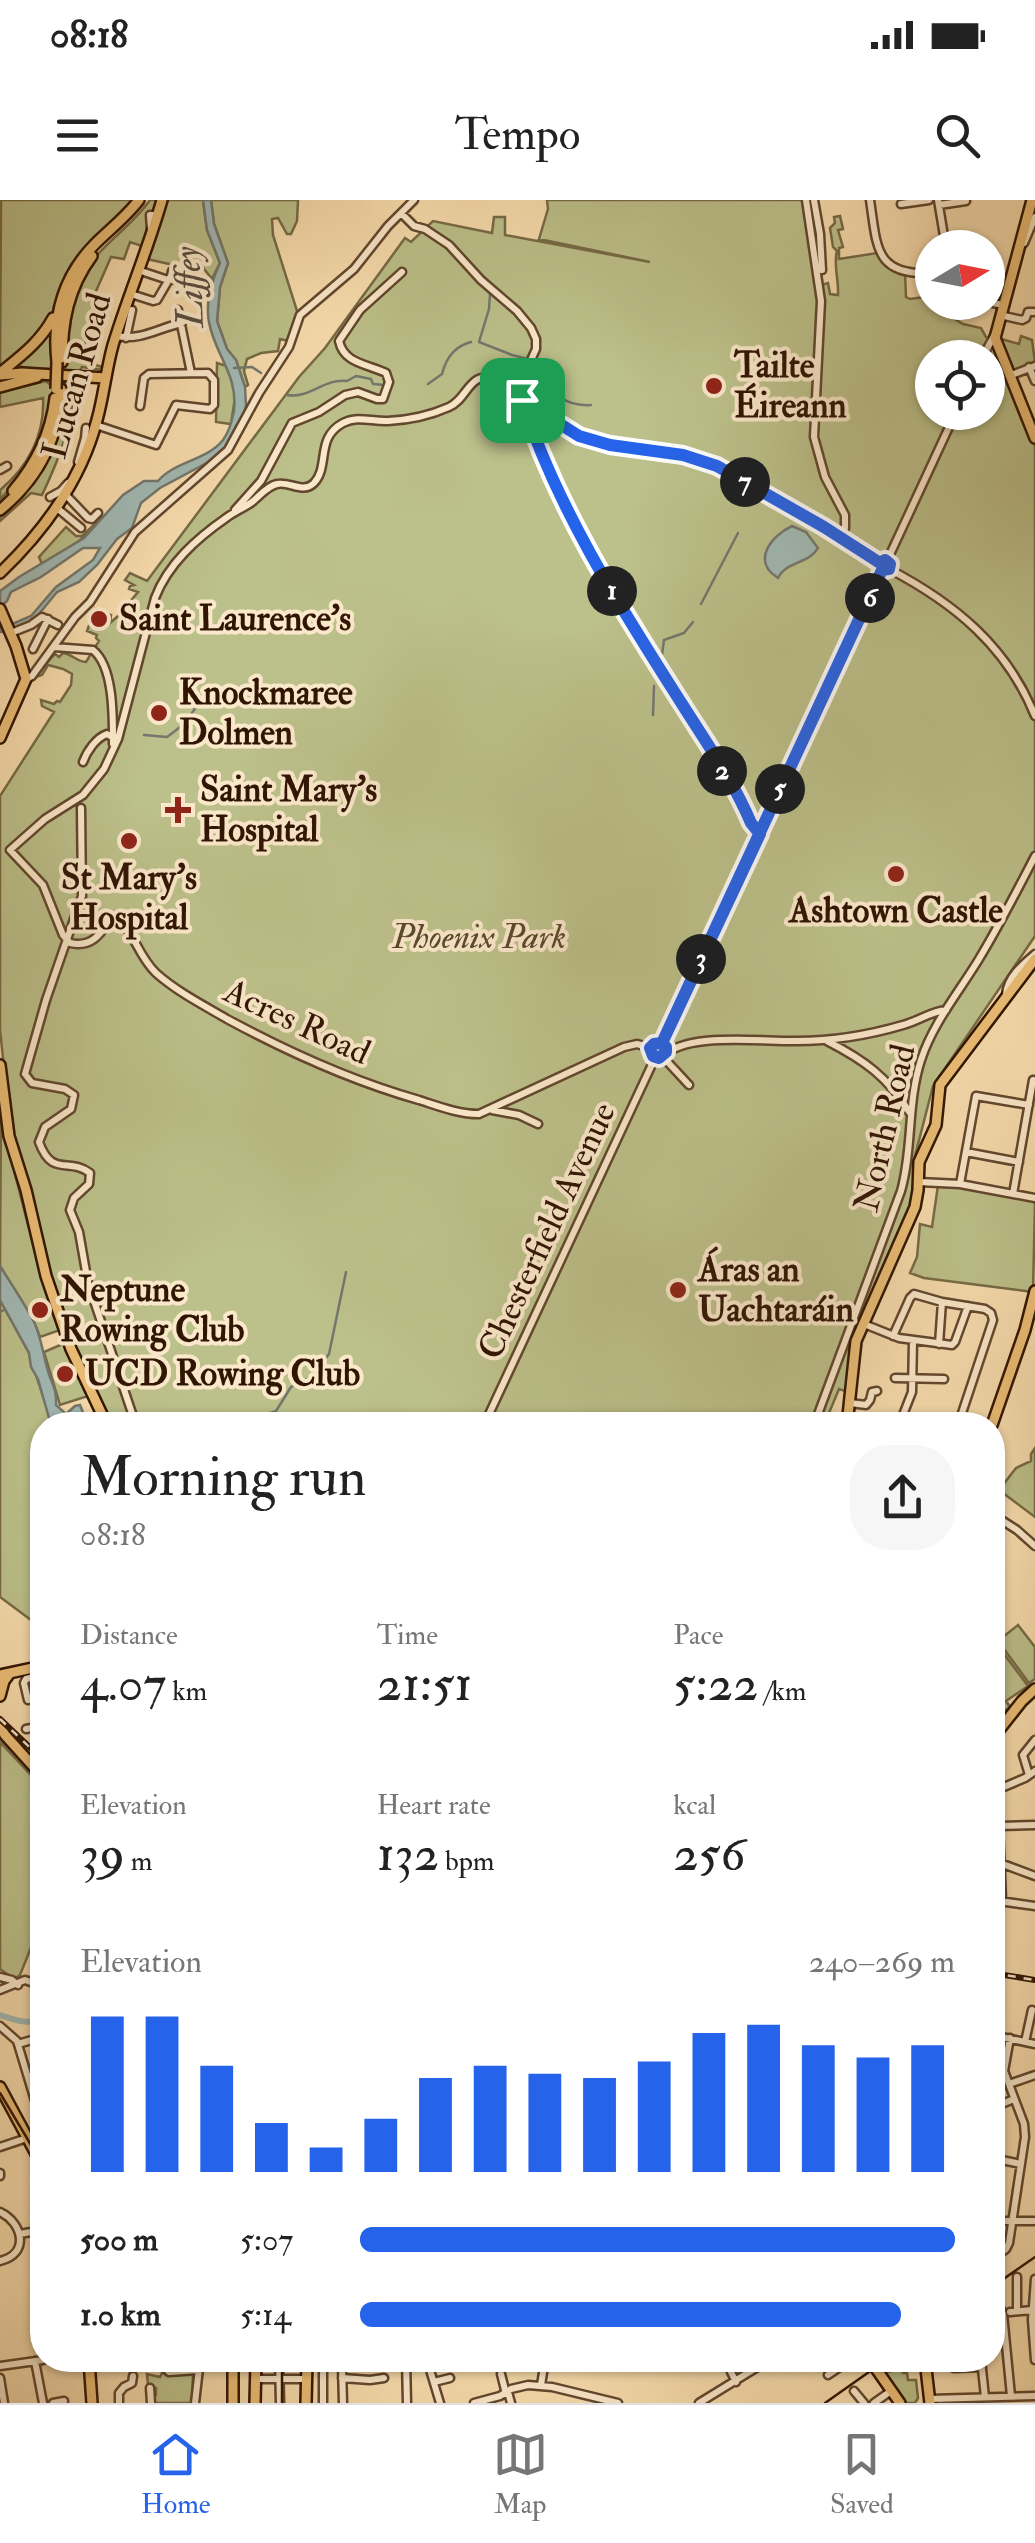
<!DOCTYPE html>
<html lang="en">
<head>
<meta charset="utf-8">
<style>
  :root { --surface:#fff; --page:#f6f6f6; --text:#222; --muted:#767676; --line:#e0e0e0; --accent:#2563eb }
  body { margin:0; font-family:"IM FELL Double Pica",serif; background:var(--page); color:var(--text); height:100vh; display:flex; flex-direction:column; font-size:38px; white-space:nowrap }
  * { box-sizing:border-box; margin:0 }
  p { font-size:32px; color:var(--muted) }
  .icon { flex:none; width:55px; height:55px; fill:none; stroke:currentColor; stroke-width:2; stroke-linecap:round; stroke-linejoin:round }
  .map { position:relative; flex:1; overflow:hidden }
  .panel { position:absolute; left:30px; top:1212px; width:975px; height:960px; display:flex; flex-direction:column; background:var(--surface); border-radius:40px; box-shadow:0 2px 8px #0004 }
  .panel>* { flex:none }
  .needle { width:65px; rotate:80deg }
  .fabs { position:absolute; left:915px; top:30px; display:grid; gap:20px }
  .fabs a { display:grid; place-items:center; width:90px; height:90px; border-radius:50%; background:var(--surface); box-shadow:0 2px 8px #0004; font-size:50px }
  .pin { position:absolute; display:grid; place-items:center; width:85px; height:85px; color:#fff; margin:-42px; border-radius:20px; box-shadow:0 5px 15px #0006 }
  .km { position:absolute; width:50px; height:50px; margin:-25px; border-radius:50%; background:#222; color:#fff; font-size:28px; line-height:50px; text-align:center }
  .round { display:grid; place-items:center; flex:none; width:105px; height:105px; border-radius:40px; background:var(--page) }
  .headline { display:flex; align-items:center; justify-content:space-between; height:170px; padding:0 50px }
  h1 { font-size:55px; font-weight:600; line-height:75px }
  .stats { display:grid; grid-template-columns:repeat(3,1fr); gap:15px; height:170px; padding:10px 50px }
  .stats div { display:grid; align-content:center }
  .stats b { font-size:50px; font-weight:600 }
  .stats small { font-size:28px; font-weight:400 }
  .stats p { font-size:28px }
  .chart { height:280px; padding:20px 50px }
  .chart p { display:flex; justify-content:space-between }
  .chart svg { width:100%; height:180px; margin-top:10px; stroke:var(--accent); stroke-width:6 }
  ul { padding:0 50px; list-style:none; font-size:32px }
  li { display:grid; grid-template-columns:160px 120px 1fr; align-items:center; height:75px }
  li i { height:25px; border-radius:12px; background:var(--accent) }
  .status { display:flex; justify-content:space-between; align-items:center; height:70px; padding:0 50px; background:var(--surface); direction:ltr }
  .status svg { height:28px; fill:currentColor }
  header { display:flex; justify-content:space-between; align-items:center; height:130px; padding:0 50px; background:var(--surface); font-size:45px; font-weight:600 }
  .dock { display:flex; justify-content:space-around; align-items:center; height:140px; border-top:2px solid var(--line); background:var(--surface); font-size:28px; color:var(--muted) }
  .dock a { display:grid; justify-items:center; gap:5px }
  .dock .current { color:var(--accent) }
  .map>svg:first-child { display:block }
  .green { fill:#bcc08a; stroke:#766a46; stroke-width:2.5; fill-rule:evenodd }
  .water { fill:#a1b9b4; stroke:#74776d; stroke-width:2.5 }
  .lines { fill:none; stroke-linecap:round; stroke-linejoin:round }
  .stream { stroke:#74776d; stroke-width:2.5 }
  .river { stroke:#a1b9b4; stroke-width:6 }
  .minor-casing { stroke:#62472e; stroke-width:11 }
  .major-casing { stroke:#301503; stroke-width:14 }
  .minor { stroke:#fae8ca; stroke-width:6 }
  .major { stroke:#ecbe76; stroke-width:9 }
  .tram { stroke:#301503; stroke-width:2.5 }
  .rail-casing { stroke:#301503; stroke-width:6 }
  .rail { stroke:#fae8ca; stroke-width:2.5; stroke-dasharray:8; stroke-linecap:butt }
  .major-bridge-casing { stroke:#301503; stroke-width:14; stroke-linecap:butt }
  .major-bridge { stroke:#ecbe76; stroke-width:9 }
  .route-casing { stroke:#fff; stroke-width:20 }
  .route { stroke:#2563eb; stroke-width:12 }
  .poi-dot { fill:#8f2418; stroke:#fae8ca; stroke-width:4 }
  .labels { text-anchor:middle; dominant-baseline:central; stroke-width:8; stroke-linejoin:round; paint-order:stroke }
  .poi-label { font-size:35px; font-weight:bold; fill:#301503; stroke:#fae8ca; text-anchor:start }
  .street-label { font-size:35px; fill:#301503; stroke:#fae8ca }
  .park-label { font-size:35px; font-style:italic; fill:#5a482c; stroke:#fae8ca }
  .water-label { font-size:38px; font-style:italic; fill:#584e41; stroke:#fae8ca }
</style>
</head>
<body>
<div class="status"><b>08:18</b><svg viewBox="0 0 49 12"><path d="M0 12V9h3v3zM5 12V6h3v6zM10 12V3h3v9zM15 12V0h3v12zM26 1h20v11H26zM47 4h2v5h-2z"/></svg></div>
<header><svg class="icon" aria-label="menu" viewBox="0 0 24 24"><path d="M4 6h16M4 12h16M4 18h16"/></svg>Tempo<svg class="icon" aria-label="search" viewBox="0 0 24 24"><circle cx="10" cy="10" r="6"/><path d="M15 15l6 6"/></svg></header>
<div class="map">
<svg width="1035" height="2203" viewBox="0 0 1035 2203">
  <rect width="100%" height="100%" fill="#f7dcad"/>
  <filter id="stains"><feTurbulence type="fractalNoise" baseFrequency=".002" numOctaves="4"/><feColorMatrix values="0 0 0 0 .2 0 0 0 0 .09 0 0 0 0 .02 0 0 0 .5 -.17"/></filter>
  <radialGradient id="worn" r=".72"><stop offset=".6" stop-color="#630" stop-opacity="0"/><stop offset="1" stop-color="#630" stop-opacity=".3"/></radialGradient>
  <path class="green" d="M1,0H136L82,53L50,119L36,141L0,169Z
    M150,0H160L156,9L148,14V31L142,46L130,42L124,59L111,57L93,98L96,100L95,107L80,160L102,167L103,170L82,167L78,173L65,172C69,129 68,86 100,52C117,34 136,20 150,0Z
    M165,0H203L207,30L220,63L212,79L200,64H169L147,59Z
    M211,0H298L297,21L291,34H287L278,18L272,19L273,35L298,114L295,118L289,141L280,139L278,151L261,153L247,159L244,171L248,185L245,187L236,160L227,149L217,121L220,87L228,63L214,24Z
    M547,0H805L818,86L828,83L830,94L838,95C839,79 833,64 837,51L833,47L830,28L835,23L834,17L840,16L843,29L838,30L843,47L839,48V59L877,53L881,59L905,72L906,97L910,99L932,96V102L951,103L948,115L963,124L981,128L986,137L993,141L1035,244V736L933,886L915,956L912,1006L896,1037L856,1135L853,1137L848,1192L839,1189L824,1225H111L74,1146L47,1065L26,976L11,933L0,830V596L54,512L42,506L41,500L54,504L57,501L60,502L71,485L72,474L63,469L48,465L42,475L33,478L55,454L59,457L63,453C72,454 77,462 86,462L99,441L96,438L97,435L87,431L95,409L111,415L110,423L118,416L138,392L129,389L130,386L134,385L125,380L130,373L147,381L299,177L325,148L405,38L411,42L433,21L492,33L494,17H505V35L650,62L539,39L548,9ZM932,158H988V212H932Z
    M52,124L53,172L17,166L19,161Z
    M1021,136L1032,140L1035,162L1011,172L998,138L1019,144Z
    M217,163L227,166L236,191L231,224L216,222Z
    M75,180C72,225 61,255 42,295L31,293L0,321V314C43,277 61,238 65,181Z
    M46,181L53,187C48,231 34,269 0,299V290C28,267 45,235 43,198L0,207V192Z
    M96,323H98L77,343L42,364L39,357L66,327L76,336H82Z
    M1,908L4,931L40,1072L60,1130L40,1137L34,1122L0,1066Z
    M938,985L959,987L1035,1001L1033,1092L924,1078L910,1073L917,1057L920,1024L932,1027Z
    M0,1100L29,1153L51,1221V1225H42V1435L35,1439L39,1426L0,1397Z
    M65,1143L88,1196L60,1205L44,1152Z
    M1035,1248V1317L999,1290L1016,1268L1031,1261V1254Z
    M1018,1425L1035,1447V1479L1029,1483L998,1441Z
    M1001,1450L1028,1486L1006,1501L1010,1507L998,1516L993,1510V1489L995,1487L1000,1491L995,1485L993,1486V1456Z
    M0,1542L42,1587V1720L20,1775L14,1779L0,1769Z
    M903,2168V2173H907L908,2180H916L918,2198L915,2203H902L884,2173Z
    M162,2173L193,2174L192,2203H152L153,2196L156,2195V2188L148,2185L147,2174L160,2177Z"/>
  <path class="water" d="M203,0H211L214,24L228,63L220,87L217,121L227,149L236,160L245,187L246,205L243,221L225,249L214,259L160,288L141,303L132,328L117,339L97,365L79,382L57,392L34,420L13,431L0,432V426L10,425L31,416L56,387L93,360L100,348H83L41,377L11,392L7,401L0,407V391L19,377L84,338L123,295L144,281H158C175,261 206,261 223,240C229,232 232,221 234,211C238,173 215,156 209,122C205,102 212,80 220,63L207,30Z
    M792,326L806,332L818,348C809,364 786,361 778,378C751,361 771,336 792,326Z
    M0,1066C11,1084 24,1102 34,1122C41,1137 43,1153 47,1168C51,1184 57,1187 56,1205L66,1214L75,1206L80,1205L84,1215H71L69,1225H51L38,1179L31,1167L29,1153L0,1100Z"/>
  <g class="lines">
    <path class="stream" d="M490,94L489,109L479,142L512,155L528,159
      M535,164C552,188 558,207 591,205
      M234,168L252,167L261,173
      M428,184L442,174C446,158 455,146 471,142
      M287,195C310,199 324,178 347,181L356,176L371,179L373,184L385,185
      M701,404L738,333
      M661,462L664,440L684,433L693,422
      M653,515L654,486
      M144,535L167,537C174,532 181,527 187,520C196,509 195,501 212,506
      M0,1112L4,1110
      M265,1215L276,1211L291,1187L313,1176L329,1154L346,1072"/>
    <path class="river" d="M0,1815C15,1820 27,1825 42,1819"/>
    <g class="minor-casing">
      <path id="minor" d="M806,0L821,101L814,237L825,277L845,315V328L842,338
        M814,0L820,34L822,70
        M870,0C877,46 874,76 932,73
        M938,0L946,48
        M901,4L929,0
        M939,5L966,1
        M401,13L414,26L425,29L449,45L481,80L517,111L531,128L536,139V149L522,180L521,200L541,253L600,371L760,634
        M151,30L150,15H158
        M1024,43L1035,17
        M945,44L957,42
        M144,72L168,80L188,78L187,67
        M131,94L153,101L157,100L171,76L172,71
        M988,102L1003,105
        M178,110L191,173
        M1000,115L1022,120L1026,118L1028,112H1035
        M116,136C141,141 158,128 182,123
        M126,138L132,110
        M982,158L995,134
        M1029,167L1035,181
        M1009,176L1035,166
        M96,225L156,245L176,205L210,209L214,205V180L208,173L149,174L144,178L140,206
        M78,262L85,238L86,228
        M0,270L7,266
        M66,295L88,318L92,319L98,313
        M50,297L61,291L68,283
        M57,308L81,328
        M235,310L261,281L292,223L319,212L345,195L358,192L377,199H383L389,182L386,173C368,164 344,164 339,141L360,110L402,72
        M889,369C954,403 1007,446 1035,516
        M11,433L31,425L42,417L58,425
        M54,447L93,450C114,467 113,517 113,544
        M33,449L48,419
        M26,479L32,476L75,417L90,402L135,332L228,250L259,193L289,147L300,115L354,69L388,26L414,0
        M83,562C87,551 96,538 107,534L112,537
        M81,608L82,696L46,800L25,874L32,883L65,889L74,895L71,909L45,927L39,942C52,978 69,957 90,973L89,984L74,998L70,1010L79,1032L88,1083L136,1225
        M10,650L45,619L83,595L104,569L118,539L155,398C168,364 196,339 226,318C234,312 244,308 252,302C260,296 267,286 277,284C290,281 303,294 314,283C330,266 315,238 343,223C358,215 372,222 388,221C408,220 431,215 449,207C466,200 468,176 489,177L579,237L610,245L683,255L717,266L824,327L880,363
        M10,650L43,685L63,735L70,743C93,748 101,733 113,716H117C134,732 138,756 156,773C176,791 203,805 227,819C288,852 352,881 419,900C438,906 458,914 479,914L624,847L637,844L651,848
        M1006,795C1007,778 1022,765 1035,754
        M827,841C864,860 888,877 910,913
        M662,843L883,370L880,363L887,361L956,212
        M663,857L689,885
        M655,858H662C683,831 764,842 796,841C832,841 869,835 903,825C918,821 932,811 946,810
        M492,910L519,915L538,924
        M966,952L1019,962
        M919,982L960,984L1035,998
        M960,984L976,896L1029,905
        M1013,994L1033,880
        M864,1124L899,1138L952,1145L955,1142L968,1106
        M893,1136L910,1098L914,1094L942,1102L985,1109L991,1113L993,1120L958,1225
        M939,1144L942,1102
        M895,1178L944,1179
        M850,1203L866,1205L870,1200L872,1192L877,1191
        M848,1221L857,1225
        M249,1225L252,1223
        M484,1225L655,858
        M814,1225L901,991C913,949 907,903 921,860C933,823 959,792 979,759C999,726 1017,691 1035,656
        M899,1225L912,1192L913,1140
        M992,1314L1017,1330L1035,1346
        M42,1475L26,1479L24,1483L28,1500L42,1498
        M26,1529L42,1526
        M1029,1575L1023,1555L1035,1540
        M992,1577L999,1626L1002,1701
        M992,1592L1025,1578L1035,1571
        M999,1626L1035,1625
        M992,1660L1035,1676
        M992,1700L1035,1706
        M39,1767L42,1756
        M0,1777L12,1780L18,1785
        M0,1790L25,1780L42,1786
        M0,1826L17,1841L42,1924
        M992,1828L998,1803
        M992,1835L1035,1844
        M1025,1842L1032,1810
        M18,1844L42,1837
        M1009,1884L1035,1875
        M992,1908L1014,1899
        M0,1947L27,1938
        M992,1958L1021,1964
        M0,1973V1976
        M0,2012C23,2023 30,2054 0,2061
        M992,2021H1035
        M20,2034L42,2030
        M992,2059L1006,2049L1009,2043L1025,1937L1024,1924L1004,1871L1010,1838
        M1035,2079L1032,2120L1035,2160
        M996,2099L1003,2114L1011,2196
        M1017,2111V2077
        M1010,2112L1032,2110
        M152,2160L165,2167
        M167,2160L165,2168L169,2172L198,2170
        M233,2160L256,2161
        M279,2160L280,2203
        M406,2160L407,2203
        M427,2160L440,2203
        M952,2160L954,2168L982,2167
        M981,2160L985,2197
        M35,2161L43,2203
        M0,2166L43,2160
        M501,2174L506,2194
        M828,2175L850,2160
        M0,2178L4,2203
        M342,2178L370,2180L384,2178
        M255,2179H306
        M434,2182L450,2178
        M736,2182L731,2172L737,2160
        M541,2185L545,2160
        M150,2188L151,2203
        M854,2191L864,2203
        M508,2192L511,2203
        M930,2199L1035,2196
        M53,2203L64,2201
        M119,2203V2193L124,2187L132,2183L133,2176
        M195,2203L200,2160
        M323,2203V2161
        M343,2203L342,2167L345,2161
        M474,2203L500,2196L511,2189L528,2185L552,2187L618,2203
        M699,2203L769,2160
        M874,2203L891,2191"/>
    </g>
    <g class="major-casing">
      <path id="major" d="M1032,0L995,138L1035,238
        M57,162C52,117 62,78 94,45C109,30 126,17 139,0
        M62,162C62,123 68,88 92,56
        M0,173C21,156 40,142 53,118
        M0,175L22,173L106,178
        M0,187L37,177
        M13,291C36,264 51,233 55,198
        M0,310C38,279 59,238 61,189
        M0,373C45,330 81,281 97,220C104,195 106,170 113,145C128,96 148,49 162,0
        M0,409L16,446L26,479L0,538
        M0,865L9,936L26,990L46,1076L71,1149L107,1225
        M847,1225L856,1141L915,1007L918,990L919,962L936,925L940,885L1035,759
        M992,1225L1025,1130L1035,1091
        M0,1475L42,1466
        M0,1496L4,1481L10,1473
        M0,1526L5,1535L42,1576
        M992,1539L1022,1501L1035,1489
        M0,1887L42,1965
        M89,2160L92,2203
        M233,2160V2203
        M925,2160L930,2203
        M256,2161L360,2160
        M877,2170L900,2203
        M255,2203L256,2160
        M306,2203L307,2162"/>
    </g>
    <use href="#minor" class="minor"/>
    <use href="#major" class="major"/>
    <path class="tram" d="M0,1893L34,1950L42,1954
      M992,2087L1035,2057
      M282,2160V2203
      M825,2203L886,2160"/>
    <g class="rail-casing">
      <path id="rail" d="M0,1519L42,1559
        M992,1773L1035,1780"/>
    </g>
    <use href="#rail" class="rail"/>
    <g class="major-bridge-casing">
      <path id="major-bridge" d="M56,189L57,162
        M874,2165L877,2170"/>
    </g>
    <use href="#major-bridge" class="major-bridge"/>
  </g>
  <g class="lines">
    <g class="route-casing">
      <path id="route" d="M522,200C557,309 621,408 682,504C706,542 734,582 751,623L760,634L662,843L654,844L650,848L653,856L659,858L666,852V847L662,843C735,685 809,528 882,370L889,369L890,364L885,360L880,363L824,327L717,266L683,255L610,245L579,236L522,200"/>
    </g>
    <use href="#route" class="route"/>
  </g>
  <g class="poi-dot">
    <circle cx="714" cy="186" r="10"/>
    <circle cx="99" cy="419" r="10"/>
    <circle cx="159" cy="513" r="10"/>
    <path d="M173 595h10v10h10v10h-10v10h-10v-10h-10v-10h10z"/>
    <circle cx="129" cy="641" r="10"/>
    <circle cx="896" cy="674" r="10"/>
    <circle cx="678" cy="1090" r="10"/>
    <circle cx="40" cy="1110" r="10"/>
    <circle cx="65" cy="1174" r="10"/>
  </g>
  <g class="labels">
    <g class="poi-label">
      <text x="734" y="166">Tailte<tspan x="734" dy="40">Éireann</tspan></text>
      <text x="119" y="419">Saint Laurence's</text>
      <text x="179" y="493">Knockmaree<tspan x="179" dy="40">Dolmen</tspan></text>
      <text x="200" y="590">Saint Mary's<tspan x="200" dy="40">Hospital</tspan></text>
      <text x="129" y="678" text-anchor="middle">St Mary's<tspan x="129" dy="40">Hospital</tspan></text>
      <text x="896" y="711" text-anchor="middle">Ashtown Castle</text>
      <text x="698" y="1070">Áras an<tspan x="698" dy="40">Uachtaráin</tspan></text>
      <text x="60" y="1090">Neptune<tspan x="60" dy="40">Rowing Club</tspan></text>
      <text x="85" y="1174">UCD Rowing Club</text>
    </g>
    <g class="street-label">
      <text transform="translate(77 176) rotate(-74)">Lucan Road</text>
      <text transform="translate(297 822) rotate(25)">Acres Road</text>
      <text transform="translate(885 928) rotate(-77)">North Road</text>
      <text transform="translate(547 1031) rotate(-65)">Chesterfield Avenue</text>
    </g>
    <g class="park-label">
      <text x="479" y="737">Phoenix Park</text>
    </g>
    <g class="water-label">
      <text transform="translate(189 87) rotate(-93)">Liffey</text>
    </g>
  </g>
  <rect width="100%" height="100%" filter="url(#stains)"/>
  <rect width="100%" height="100%" fill="url(#worn)"/>
</svg>
<div class="fabs">
<a><svg class="needle" viewBox="-14 -14 28 28"><path d="M0-13l5 13h-10z" fill="#e53935"/><path d="M0 13l5-13h-10z" fill="#767676"/></svg></a>
<a><svg class="icon" aria-label="locate" viewBox="0 0 24 24"><circle cx="12" cy="12" r="6"/><path d="M12 2v4M12 18v4M2 12h4M18 12h4"/></svg></a>
</div>
<div class="pin" style="left:522px;top:200px;background:#1e9e55"><svg class="icon" aria-label="arrive" viewBox="0 0 24 24"><path d="M6 21V4h12l-3 4 3 4H6"/></svg></div>
<b class="km" style="left:612px;top:391px">1</b>
<b class="km" style="left:722px;top:571px">2</b>
<b class="km" style="left:701px;top:759px">3</b>
<b class="km" style="left:780px;top:589px">5</b>
<b class="km" style="left:870px;top:398px">6</b>
<b class="km" style="left:745px;top:282px">7</b>
<section class="panel">
<div class="headline"><div><h1>Morning run</h1><p>08:18</p></div><a class="round"><svg class="icon" aria-label="share" viewBox="0 0 24 24"><path d="M12 15V3M7 8l5-5 5 5M5 13v7h14v-7"/></svg></a></div>
<div class="stats">
<div><p>Distance</p><b>4.07<small> km</small></b></div>
<div><p>Time</p><b>21:51</b></div>
<div><p>Pace</p><b>5:22<small> /km</small></b></div>
</div>
<div class="stats">
<div><p>Elevation</p><b>39<small> m</small></b></div>
<div><p>Heart rate</p><b>132<small> bpm</small></b></div>
<div><p>kcal</p><b>256</b></div>
</div>
<div class="chart"><p><span>Elevation</span>240–269 m</p>
<svg viewBox="0 0 160 44" preserveAspectRatio="none"><path d="M5 44V6M15 44V6M25 44V18M35 44V32M45 44V38M55 44V31M65 44V21M75 44V18M85 44V20M95 44V21M105 44V17M115 44V10M125 44V8M135 44V13M145 44V16M155 44V13"/></svg>
</div>
<ul>
<li><b>500 m</b>5:07<i style="width:100%"></i></li>
<li><b>1.0 km</b>5:14<i style="width:91%"></i></li>
</ul>
</section>
</div>
<nav class="dock">
<a class="current"><svg class="icon" aria-label="home" viewBox="0 0 24 24"><path d="M3 11l9-7 9 7M6 9v11h12V9"/></svg>Home</a>
<a><svg class="icon" aria-label="map" viewBox="0 0 24 24"><path d="M3 6l6-2 6 2 6-2v14l-6 2-6-2-6 2zM9 4v14M15 6v14"/></svg>Map</a>
<a><svg class="icon" aria-label="saved" viewBox="0 0 24 24"><path d="M7 4h10v16l-5-4-5 4z"/></svg>Saved</a>
</nav>
</body>
</html>
